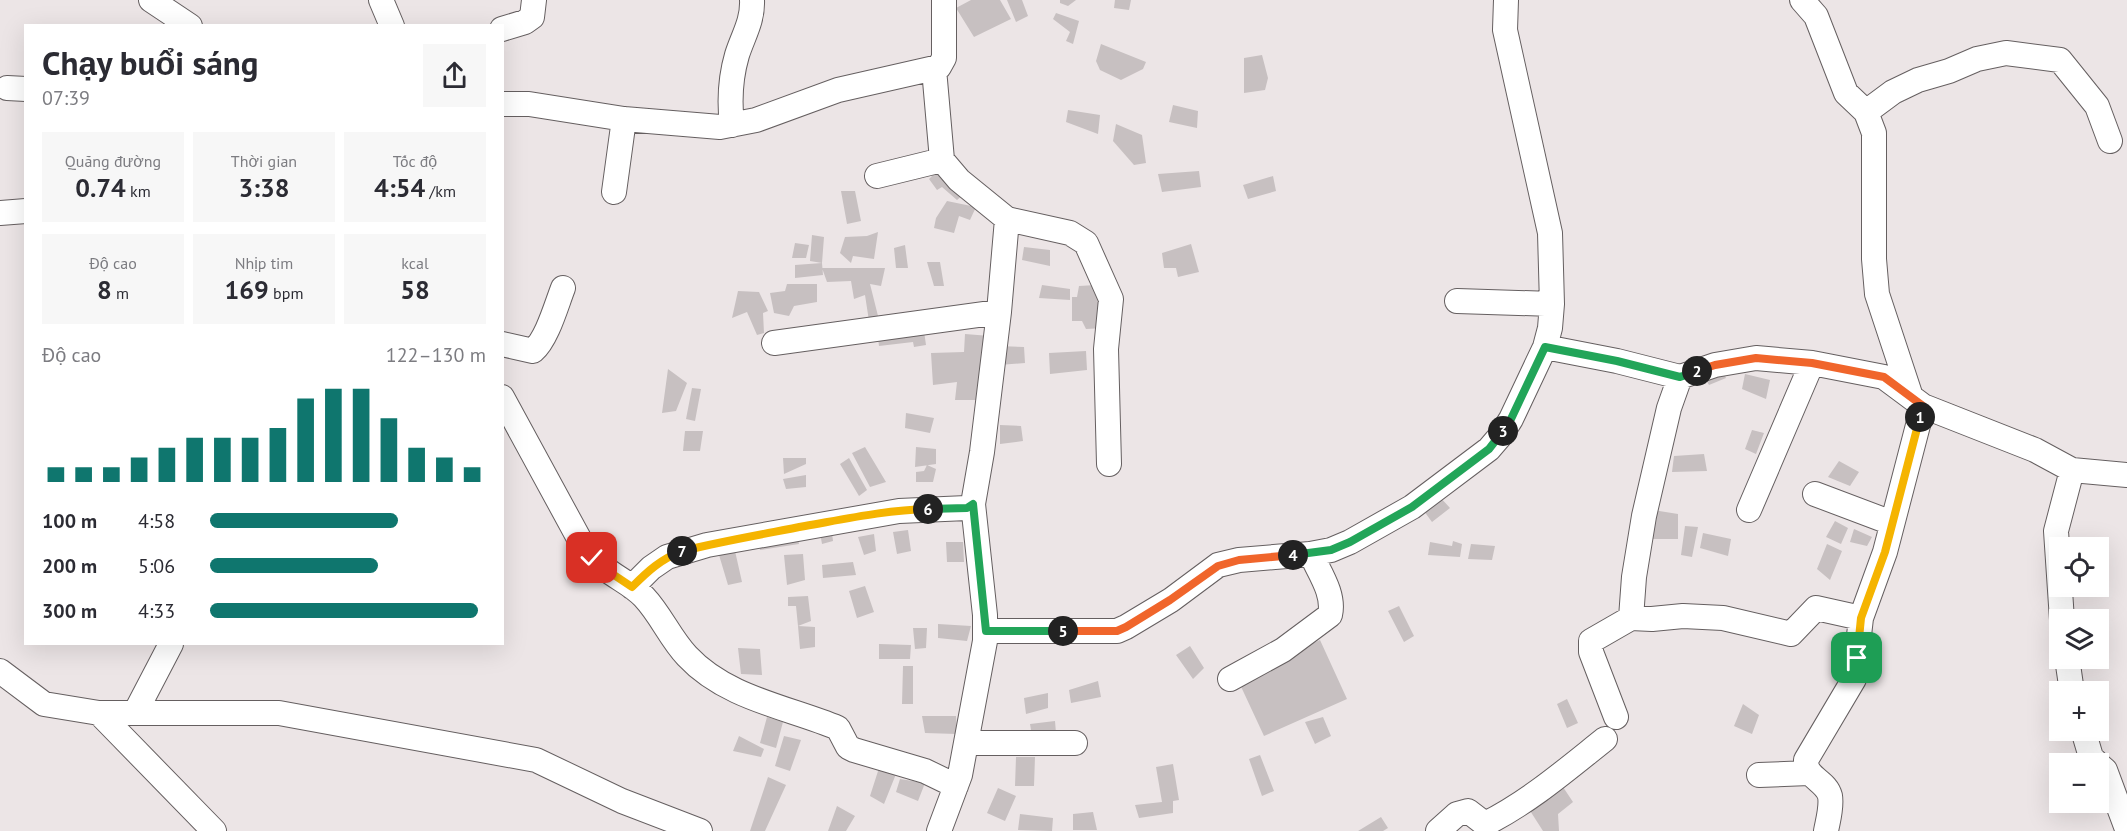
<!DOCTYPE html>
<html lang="vi">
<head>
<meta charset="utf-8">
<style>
  :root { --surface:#fff; --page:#f7f7f7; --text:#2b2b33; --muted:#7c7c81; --accent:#0f766e }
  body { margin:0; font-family:"PT Sans",sans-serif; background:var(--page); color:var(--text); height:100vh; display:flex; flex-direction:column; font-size:22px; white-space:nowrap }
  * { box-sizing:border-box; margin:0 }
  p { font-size:20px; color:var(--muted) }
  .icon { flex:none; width:33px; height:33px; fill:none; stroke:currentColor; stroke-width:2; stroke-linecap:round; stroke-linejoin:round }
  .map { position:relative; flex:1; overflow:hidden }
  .drawer { position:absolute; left:24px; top:24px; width:480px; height:621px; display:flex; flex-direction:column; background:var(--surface); border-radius:0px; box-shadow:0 6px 24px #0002 }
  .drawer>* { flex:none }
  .controls { position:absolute; left:2049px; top:537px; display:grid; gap:12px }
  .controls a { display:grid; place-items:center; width:60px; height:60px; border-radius:0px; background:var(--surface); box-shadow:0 6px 24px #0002; font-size:30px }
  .pin { position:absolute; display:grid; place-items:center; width:51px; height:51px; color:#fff; margin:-26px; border-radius:12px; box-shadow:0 3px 9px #0006 }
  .km { position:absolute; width:30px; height:30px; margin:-15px; border-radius:50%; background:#222; color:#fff; font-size:16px; line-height:30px; text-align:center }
  .round { display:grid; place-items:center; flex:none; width:63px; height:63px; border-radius:0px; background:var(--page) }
  .headline { display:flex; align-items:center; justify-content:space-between; height:102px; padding:0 18px }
  h1 { font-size:33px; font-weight:800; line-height:45px }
  .stats { display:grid; grid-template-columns:repeat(3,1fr); gap:9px; height:102px; padding:6px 18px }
  .stats div { display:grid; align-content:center; border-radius:0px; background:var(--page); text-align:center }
  .stats b { font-size:26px; font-weight:800 }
  .stats small { font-size:16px; font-weight:400 }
  .stats p { font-size:16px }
  .chart { height:168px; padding:12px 18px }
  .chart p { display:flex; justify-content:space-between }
  .chart svg { width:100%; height:108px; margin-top:6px; stroke:var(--accent); stroke-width:6 }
  ul { padding:0 18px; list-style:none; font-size:20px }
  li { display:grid; grid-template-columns:96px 72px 1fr; align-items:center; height:45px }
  li i { height:15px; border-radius:8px; background:var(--accent) }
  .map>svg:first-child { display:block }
  .building { fill:#c7c0c1 }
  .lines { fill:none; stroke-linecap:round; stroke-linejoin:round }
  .minor-casing { stroke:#655f60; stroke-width:26 }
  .minor { stroke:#fff; stroke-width:24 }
  .split-1-casing { stroke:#fff; stroke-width:12 }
  .split-2-casing { stroke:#fff; stroke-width:12 }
  .split-3-casing { stroke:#fff; stroke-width:12 }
  .split-4-casing { stroke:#fff; stroke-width:12 }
  .split-5-casing { stroke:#fff; stroke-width:12 }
  .split-6-casing { stroke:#fff; stroke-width:12 }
  .split-7-casing { stroke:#fff; stroke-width:12 }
  .split-8-casing { stroke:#fff; stroke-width:12 }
  .split-1 { stroke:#f5b400; stroke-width:8 }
  .split-2 { stroke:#f0652b; stroke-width:8 }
  .split-3 { stroke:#22a559; stroke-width:8 }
  .split-4 { stroke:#22a559; stroke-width:8 }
  .split-5 { stroke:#f0652b; stroke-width:8 }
  .split-6 { stroke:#22a559; stroke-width:8 }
  .split-7 { stroke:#f5b400; stroke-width:8 }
  .split-8 { stroke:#f5b400; stroke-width:8 }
</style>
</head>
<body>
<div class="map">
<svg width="2127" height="831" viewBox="0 0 2127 831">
  <rect width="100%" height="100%" fill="#ece5e6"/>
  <path class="building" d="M971,0H1000L1011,19L974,37L956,8Z
    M1007,0H1022L1028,16L1016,22Z
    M1060,0H1076L1068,6L1060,3Z
    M1115,0H1131L1129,10L1114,8Z
    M1056,13L1079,21L1073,44L1066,41L1070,32L1053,19Z
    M1101,44L1146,62L1143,69L1121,80L1100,70L1096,61Z
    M1262,55L1268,78L1265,90L1244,93V58Z
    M1173,105L1198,111L1197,128L1169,122Z
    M1068,110L1100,115L1098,134L1066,122Z
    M1116,124L1142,135L1146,163L1134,165L1113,141Z
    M938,170L963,195L957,200L942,187L937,190L929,179Z
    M1199,171L1201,187L1162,192L1158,174Z
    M1273,176L1276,191L1248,199L1243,185Z
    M841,191H855L861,221L847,224Z
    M947,201L976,207L970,220L959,216L954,233L934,228L936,218Z
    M878,232L874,259L853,256L851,263L840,253L845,237L867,236Z
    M812,235L824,237L822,263L810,261Z
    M795,243L809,245L806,258H792Z
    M1191,244L1199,272L1178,277L1176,268H1164L1162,253Z
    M905,245L908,268H896L894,248Z
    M1024,247L1050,250V266L1022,260Z
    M927,262H940L944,286H934Z
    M822,263L823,275L795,278V265Z
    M822,268H885L881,286L870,284L879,320L869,321L865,295L854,299L851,281L827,282Z
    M787,284H817V302L794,306L789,316L774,313L770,293L785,291Z
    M1042,285L1070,289V300L1039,298Z
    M1096,285L1099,310L1105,328L1086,329L1082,321H1072V297H1077L1079,286Z
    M738,291L759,292L768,311L763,313L764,333L757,335L747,312L732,318Z
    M923,324L926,345L914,347L913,342L879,346L877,330Z
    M965,334L990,336L989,354H981L982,400H955L957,382L933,385L931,353L964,352Z
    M998,346L1024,347L1025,363L999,365Z
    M1086,351L1087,370L1050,374L1049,353Z
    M668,369L687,383L676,411L662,413Z
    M1722,369L1726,378L1709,385L1703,375Z
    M1745,374L1770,380L1766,399L1742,389Z
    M692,388L701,389L695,421L686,419Z
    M906,413L934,418L930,433L905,428Z
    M1000,425L1021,426L1023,441L1000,444Z
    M1752,430L1764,433L1756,454L1745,449Z
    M685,431H703L700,451H683Z
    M865,447L886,482L870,487L852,453Z
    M916,447L936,449V464L915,467Z
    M1704,454L1707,471L1672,472L1674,456Z
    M783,458H806V464L784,474Z
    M849,458L867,490L859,496L840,464Z
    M1839,461L1859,472L1850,486L1828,477Z
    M927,465L936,469L933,482H916V472L924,471Z
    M806,475V487L786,489L783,479Z
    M1439,496L1450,508L1432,522L1421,507Z
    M1653,510L1678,514V539H1647Z
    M1835,521L1848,528L1841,544L1826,537Z
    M831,525L833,541L822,544L819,527Z
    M1685,526L1698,527L1692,557L1681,555Z
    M1854,529L1872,537L1867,546L1850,542Z
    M908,530L911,551L897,554L893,532Z
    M797,532L799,544L760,550L758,537Z
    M1703,533L1731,539L1728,556L1700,548Z
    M874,534L876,551L864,555L858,537Z
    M1453,541L1462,544L1460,557L1428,555L1430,542L1452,546Z
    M946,542H963L964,562H947Z
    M1471,544L1495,546L1492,560L1468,559Z
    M1827,544L1842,551L1830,580L1817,569Z
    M735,551L742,582L728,585L719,555Z
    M803,554L805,580L787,585L784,555Z
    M853,562L856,575L823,578L822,565Z
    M865,586L874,612L857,618L849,591Z
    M808,596L811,621L798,626L796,606H788V597Z
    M1399,606L1414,636L1404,642L1388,611Z
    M938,624L971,626L967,641L938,638Z
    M798,626L815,627V647L800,649Z
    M913,628H927L926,648L915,649Z
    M1320,640L1347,699L1264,736L1237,678Z
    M879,644L911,645L910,659H879Z
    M1190,646L1204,668L1193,679L1176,655Z
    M738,648L760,649L762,675L741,674Z
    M903,666H913V704H902Z
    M1098,681L1101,697L1071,703L1069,690Z
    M1048,693V708L1026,714L1024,698Z
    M1567,699L1578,723L1567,728L1557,704Z
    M1743,704L1759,715L1752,734L1734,726Z
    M922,716H956L957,734L925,733Z
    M767,717L783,722L776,748L760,743Z
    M1323,717L1331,736L1315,744L1305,722Z
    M1055,721L1056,733L1032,736L1030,724Z
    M739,736L764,749L761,757L733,751Z
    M784,736L801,740L790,771L775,766Z
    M1260,755L1274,791L1262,796L1249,759Z
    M1016,757H1035L1034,786H1015Z
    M1173,764L1179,800L1173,801V813L1139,818L1135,805L1162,802L1156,767Z
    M879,768L896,774L884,804L870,796Z
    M768,777L786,785L765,831H750Z
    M900,779L925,783L918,801L896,792Z
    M1561,784L1573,802L1558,814L1559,831H1543L1527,806Z
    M998,788L1016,796L1005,821L987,813Z
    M837,806L855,816L846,831H828Z
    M1093,812L1097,830H1073V814Z
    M1020,814L1053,818L1052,831L1018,830Z
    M1381,817L1388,828L1383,831H1358Z"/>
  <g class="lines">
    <g class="minor-casing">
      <path id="minor" d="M151,0L190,26
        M381,0L392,26
        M1802,0L1816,16L1846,93L1866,112L1874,133V259L1877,294L1911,397
        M502,29L525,22L532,17L534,0
        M934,69L942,160L959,180L1007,219L1070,233L1086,243L1111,299L1106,349L1109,464
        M7,88L26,89
        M502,104H529L624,119L720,127L756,120L838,90L939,67L944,58V0
        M1866,112L1893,92L1918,80L1949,71L1977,59L2006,53L2060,60L2097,106L2110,141
        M732,125C729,100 730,79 737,55C743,36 753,21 752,0
        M877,176L942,160
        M614,192L624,119
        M0,213L26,211
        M1457,301L1552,304
        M774,343L999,312
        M502,344L533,351C547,339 556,306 563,288
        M1545,347L1617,361L1680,377L1715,365L1756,358L1812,363L1884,377L1923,406L2035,450L2072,470L2127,475
        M502,397L582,544C589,554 597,563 607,570C619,579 634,586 644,597C661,615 670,638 687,656C726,698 787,707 838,728L848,747L854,750L925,771L956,786
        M1815,494L1892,523
        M1749,510L1812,363
        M632,587L651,568L667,557L707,545L899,511L967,508L973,504L982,452L999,312L1007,219
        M1631,618L1634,577L1644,516L1669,408L1680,377
        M2062,620L2056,531L2072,470
        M986,631H1117L1126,627L1171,600L1218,565L1239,560L1310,554L1331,550L1350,542L1412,507L1489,449L1501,435L1511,419L1545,347L1550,328L1552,304L1550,233L1505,30L1506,0
        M2067,658L2072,692
        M0,671L44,704L99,713H279L536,760L622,801L700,831
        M1230,679L1283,650L1330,615C1335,594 1319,572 1311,554
        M99,713L214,831
        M135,713L171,644
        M1616,717L1591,652V641L1631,618L1652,619L1683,616L1723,618L1791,634L1816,608L1861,618L1885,552L1923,406
        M2083,730L2091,757L2098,764
        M967,743H1075
        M2098,764L2105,770L2127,829
        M1759,775L1809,773
        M939,831L960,775L985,641V615L973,504
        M1438,831L1457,814L1468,811L1485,824C1529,802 1566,770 1605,739
        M1826,831C1828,820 1832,807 1830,796C1826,780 1805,778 1806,760L1854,679L1861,618"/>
    </g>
    <use href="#minor" class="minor"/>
  </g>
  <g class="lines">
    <g class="split-1-casing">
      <path id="split-1" d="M1857,658L1861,618L1885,552L1920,417"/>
    </g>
    <g class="split-2-casing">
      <path id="split-2" d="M1697,371L1715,365L1756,358L1812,363L1884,377L1923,406L1920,417"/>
    </g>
    <g class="split-3-casing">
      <path id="split-3" d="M1503,431L1511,419L1545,347L1617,361L1680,377L1697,371"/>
    </g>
    <g class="split-4-casing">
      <path id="split-4" d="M1293,555L1331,550L1350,542L1412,507L1489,449L1503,431"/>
    </g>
    <g class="split-5-casing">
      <path id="split-5" d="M1063,631H1117L1126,627L1170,600L1218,566L1239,560L1293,555"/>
    </g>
    <g class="split-6-casing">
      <path id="split-6" d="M928,509L967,508L973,504L986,631H1063"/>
    </g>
    <g class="split-7-casing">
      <path id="split-7" d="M682,551C723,541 764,534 805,526C845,519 887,510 928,509"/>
    </g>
    <g class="split-8-casing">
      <path id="split-8" d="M592,558L608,571L632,587C648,571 661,559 682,551"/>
    </g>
    <use href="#split-1" class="split-1"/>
    <use href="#split-2" class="split-2"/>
    <use href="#split-3" class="split-3"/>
    <use href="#split-4" class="split-4"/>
    <use href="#split-5" class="split-5"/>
    <use href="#split-6" class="split-6"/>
    <use href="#split-7" class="split-7"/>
    <use href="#split-8" class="split-8"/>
  </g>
</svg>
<div class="controls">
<a><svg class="icon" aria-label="locate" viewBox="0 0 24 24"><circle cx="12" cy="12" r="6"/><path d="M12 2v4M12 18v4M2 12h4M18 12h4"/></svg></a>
<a><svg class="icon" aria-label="layers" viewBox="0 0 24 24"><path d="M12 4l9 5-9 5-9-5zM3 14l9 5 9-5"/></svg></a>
<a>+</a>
<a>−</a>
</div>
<div class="pin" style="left:1857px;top:658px;background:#1e9e55"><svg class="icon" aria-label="arrive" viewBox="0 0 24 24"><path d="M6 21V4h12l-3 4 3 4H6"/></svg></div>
<div class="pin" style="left:592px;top:558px;background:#d93025"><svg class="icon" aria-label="check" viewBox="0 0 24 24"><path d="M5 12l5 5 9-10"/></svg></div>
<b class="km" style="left:1920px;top:417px">1</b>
<b class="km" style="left:1697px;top:371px">2</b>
<b class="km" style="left:1503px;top:431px">3</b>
<b class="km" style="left:1293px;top:555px">4</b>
<b class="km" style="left:1063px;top:631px">5</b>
<b class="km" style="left:928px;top:509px">6</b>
<b class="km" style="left:682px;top:551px">7</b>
<section class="drawer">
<div class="headline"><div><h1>Chạy buổi sáng</h1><p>07:39</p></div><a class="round"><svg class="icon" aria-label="share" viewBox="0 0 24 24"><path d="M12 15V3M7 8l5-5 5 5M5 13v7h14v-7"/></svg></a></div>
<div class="stats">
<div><p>Quãng đường</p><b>0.74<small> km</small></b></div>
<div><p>Thời gian</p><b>3:38</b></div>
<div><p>Tốc độ</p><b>4:54<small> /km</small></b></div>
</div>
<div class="stats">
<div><p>Độ cao</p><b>8<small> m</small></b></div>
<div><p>Nhịp tim</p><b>169<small> bpm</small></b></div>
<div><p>kcal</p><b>58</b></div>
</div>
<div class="chart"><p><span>Độ cao</span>122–130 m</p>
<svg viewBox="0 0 160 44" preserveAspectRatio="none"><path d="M5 44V38M15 44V38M25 44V38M35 44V34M45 44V30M55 44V26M65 44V26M75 44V26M85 44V22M95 44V10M105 44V6M115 44V6M125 44V18M135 44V30M145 44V34M155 44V38"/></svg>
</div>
<ul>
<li><b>100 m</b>4:58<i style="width:68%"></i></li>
<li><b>200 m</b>5:06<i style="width:61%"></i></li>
<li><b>300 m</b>4:33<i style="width:97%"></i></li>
</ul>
</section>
</div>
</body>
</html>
